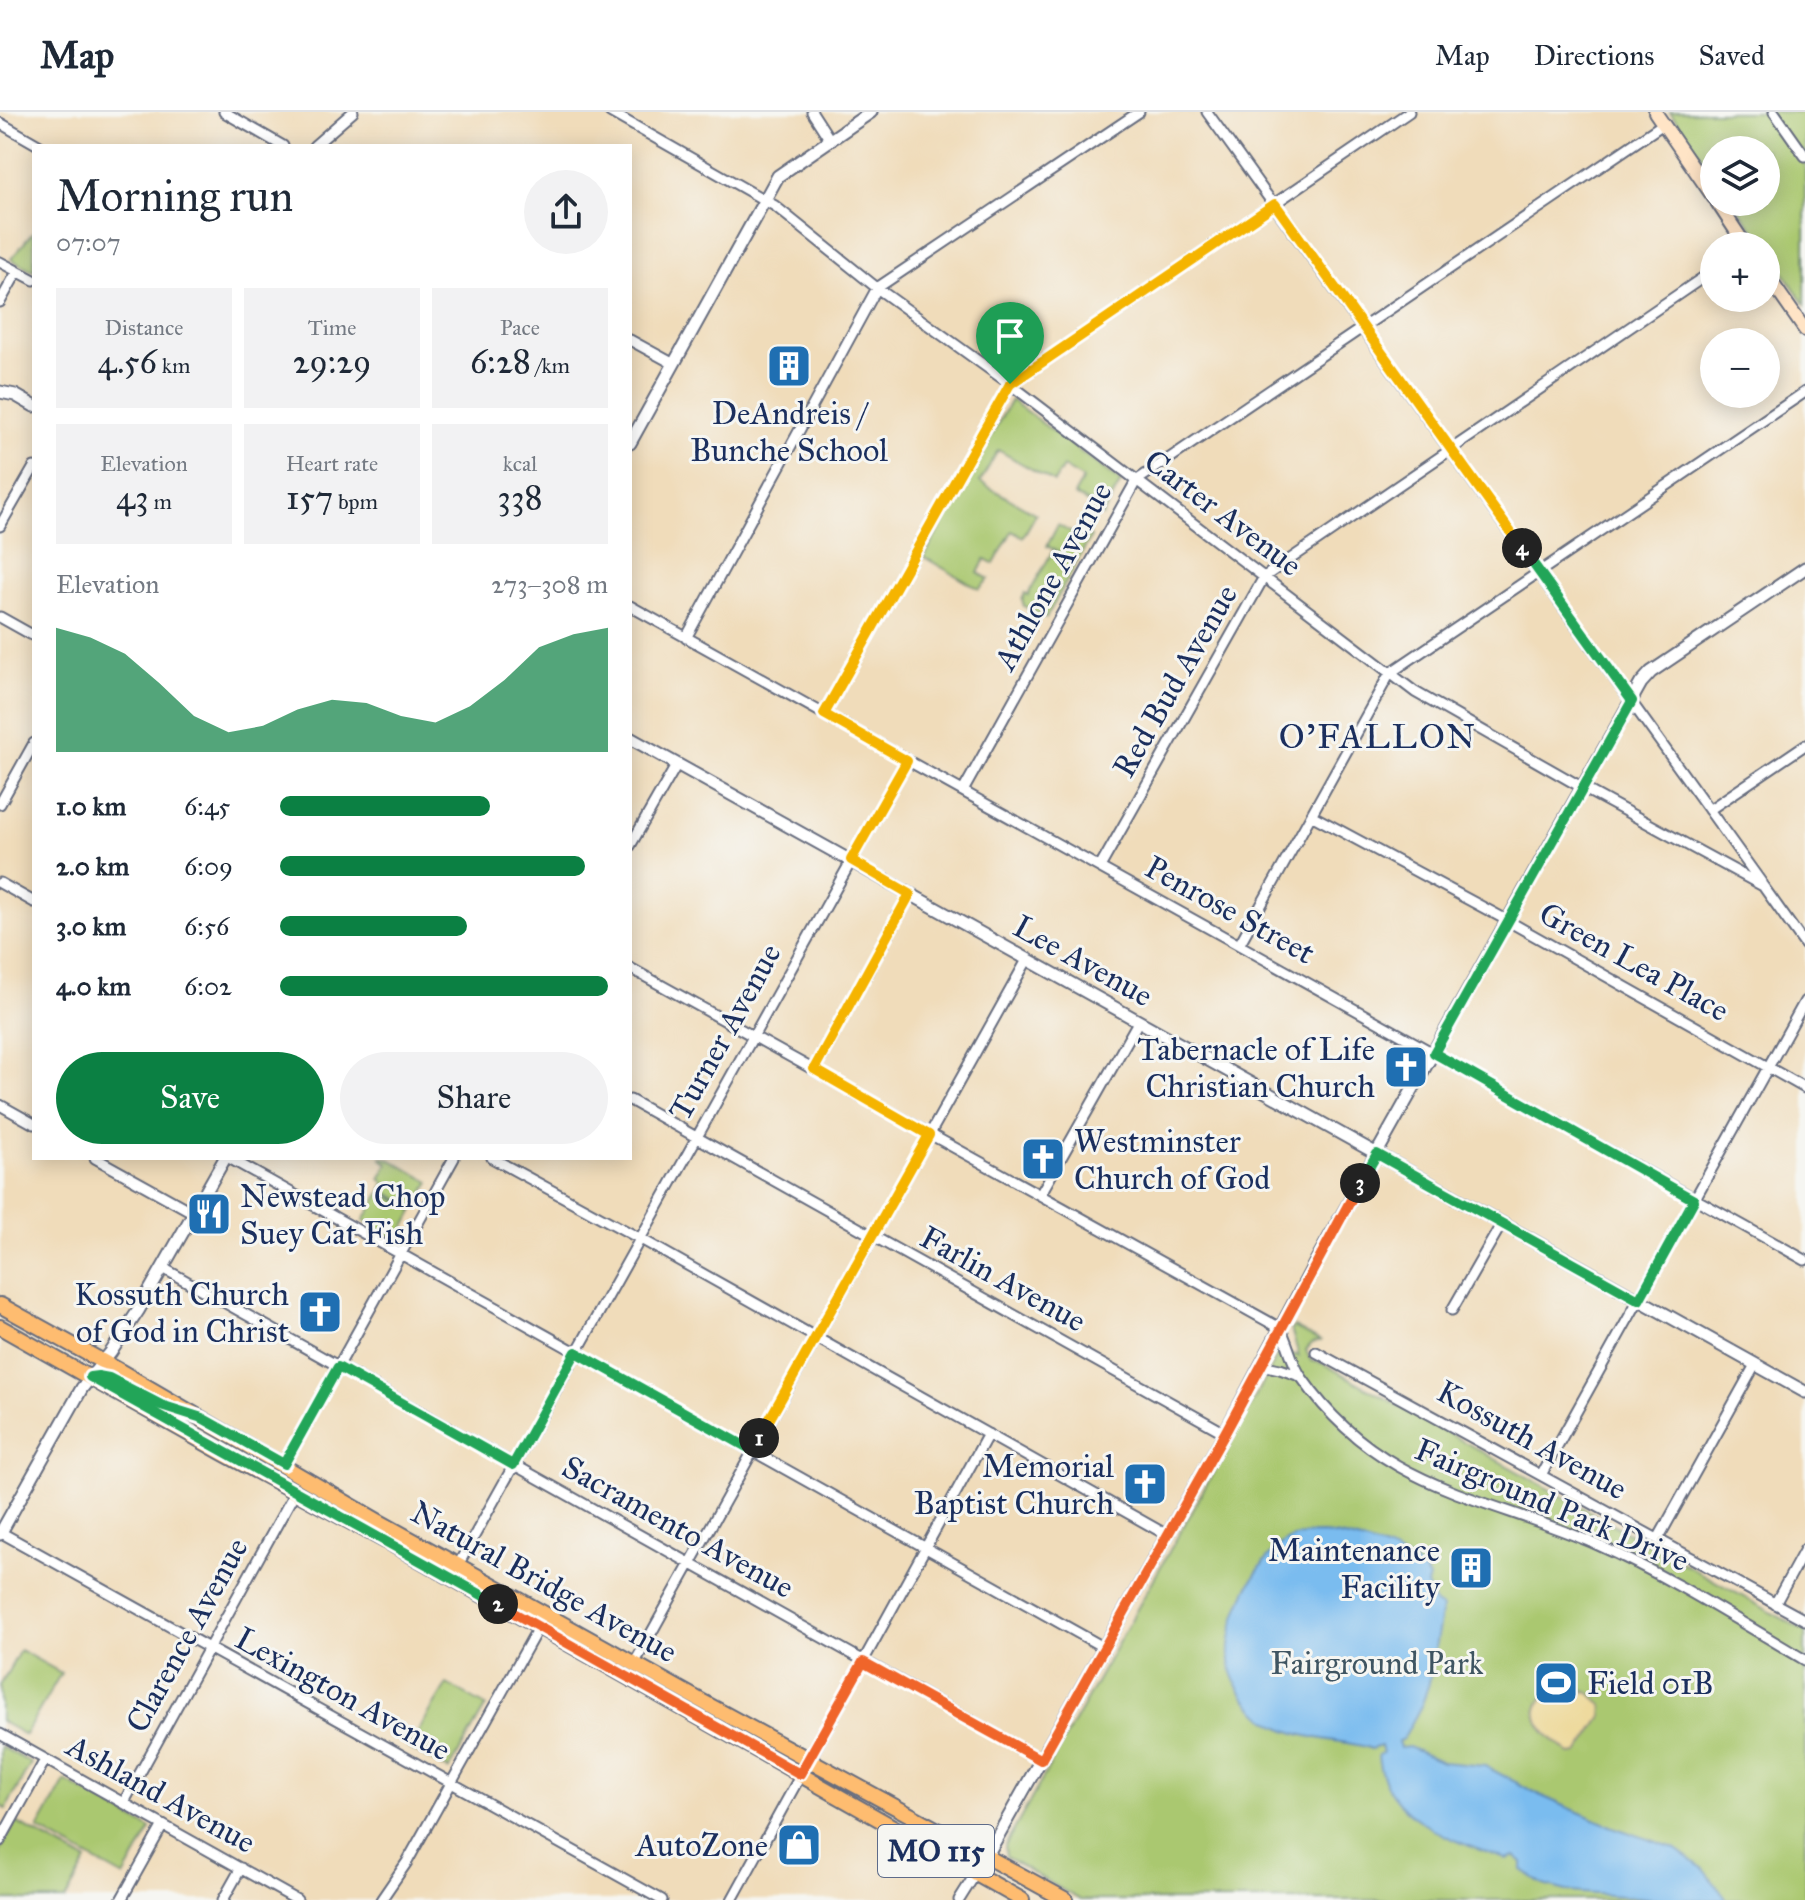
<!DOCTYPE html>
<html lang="en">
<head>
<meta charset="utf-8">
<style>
  :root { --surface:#fff; --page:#f2f2f3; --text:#1f2937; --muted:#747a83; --line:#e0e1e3; --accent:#0b8043 }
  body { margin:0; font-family:"IM FELL Great Primer",serif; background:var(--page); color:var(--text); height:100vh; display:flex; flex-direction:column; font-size:30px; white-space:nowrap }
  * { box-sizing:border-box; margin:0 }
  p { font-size:26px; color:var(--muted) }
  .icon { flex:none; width:44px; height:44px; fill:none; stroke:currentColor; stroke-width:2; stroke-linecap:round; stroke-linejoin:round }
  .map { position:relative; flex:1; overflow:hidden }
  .drawer { position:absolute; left:32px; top:32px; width:600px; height:1016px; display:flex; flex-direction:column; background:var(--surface); border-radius:0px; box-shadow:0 4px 20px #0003 }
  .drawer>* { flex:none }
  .buttons { position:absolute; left:1700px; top:24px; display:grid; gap:16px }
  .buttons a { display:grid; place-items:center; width:80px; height:80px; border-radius:50%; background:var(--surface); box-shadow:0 4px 20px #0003; font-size:40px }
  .pin { position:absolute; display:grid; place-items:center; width:68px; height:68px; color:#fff; margin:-82px -34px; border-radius:50% 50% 50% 0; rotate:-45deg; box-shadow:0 0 8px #0007 }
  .pin .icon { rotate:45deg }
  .km { position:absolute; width:40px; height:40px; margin:-20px; border-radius:50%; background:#222; color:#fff; font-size:22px; line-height:40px; text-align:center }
  .round { display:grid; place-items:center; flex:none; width:84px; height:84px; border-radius:42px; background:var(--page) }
  .headline { display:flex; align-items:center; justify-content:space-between; height:136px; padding:0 24px }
  h1 { font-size:44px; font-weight:600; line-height:60px }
  .metrics { display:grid; grid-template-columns:repeat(3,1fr); gap:12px; height:136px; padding:8px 24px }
  .metrics div { display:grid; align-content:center; border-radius:0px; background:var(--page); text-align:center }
  .metrics b { font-size:34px; font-weight:600 }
  .metrics small { font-size:22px; font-weight:400 }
  .metrics p { font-size:22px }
  .chart { height:224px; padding:16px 24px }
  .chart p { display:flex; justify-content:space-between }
  .chart svg { width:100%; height:144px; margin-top:8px; fill:var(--accent); opacity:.7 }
  .primary-button { display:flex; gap:16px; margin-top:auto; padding:16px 24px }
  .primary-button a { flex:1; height:92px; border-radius:48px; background:var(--accent); color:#fff; font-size:32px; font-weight:600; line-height:92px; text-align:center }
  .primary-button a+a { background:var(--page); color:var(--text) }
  ul { padding:0 24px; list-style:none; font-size:26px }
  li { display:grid; grid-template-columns:128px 96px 1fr; align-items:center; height:60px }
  li i { height:20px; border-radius:10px; background:var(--accent) }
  header { display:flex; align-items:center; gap:48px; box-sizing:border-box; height:112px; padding:0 40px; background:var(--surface); border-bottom:2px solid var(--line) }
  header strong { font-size:38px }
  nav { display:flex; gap:44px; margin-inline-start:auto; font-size:28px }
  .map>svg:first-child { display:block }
  .green { fill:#aac86f; stroke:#627c66; stroke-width:2 }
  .sand { fill:#eeda9e; stroke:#84847e; stroke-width:2 }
  .water { fill:#7abcef; stroke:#4a76a6; stroke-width:2 }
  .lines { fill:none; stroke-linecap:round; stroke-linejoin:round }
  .minor-casing { stroke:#666c7e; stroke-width:13 }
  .tertiary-casing { stroke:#666c7e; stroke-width:15 }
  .secondary-casing { stroke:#666c7e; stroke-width:16 }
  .primary-casing { stroke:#666c7e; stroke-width:18 }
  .minor { stroke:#fff; stroke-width:9 }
  .tertiary { stroke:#fff; stroke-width:11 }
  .secondary { stroke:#ffe4c6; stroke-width:12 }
  .primary { stroke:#febc70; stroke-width:14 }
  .split-1-casing { stroke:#fff; stroke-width:16 }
  .split-2-casing { stroke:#fff; stroke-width:16 }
  .split-3-casing { stroke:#fff; stroke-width:16 }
  .split-4-casing { stroke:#fff; stroke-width:16 }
  .split-5-casing { stroke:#fff; stroke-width:16 }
  .split-1 { stroke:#f5b400; stroke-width:10 }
  .split-2 { stroke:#22a559; stroke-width:10 }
  .split-3 { stroke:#f0652b; stroke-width:10 }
  .split-4 { stroke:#22a559; stroke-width:10 }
  .split-5 { stroke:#f5b400; stroke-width:10 }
  .labels { text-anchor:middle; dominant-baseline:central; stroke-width:6; stroke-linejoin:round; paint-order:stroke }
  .shield { fill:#f6f6f2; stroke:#5d6b8a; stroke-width:2 }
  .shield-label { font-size:30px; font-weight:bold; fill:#1b2f5e }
  .poi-label { font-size:32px; fill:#1b2f5e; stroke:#f6f6f2; text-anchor:end }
  .street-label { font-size:32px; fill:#1b2f5e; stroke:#f6f6f2 }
  .park-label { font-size:32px; fill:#3f5562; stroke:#f6f6f2 }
  .neighbourhood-label { font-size:34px; letter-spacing:2px; fill:#1b2f5e; stroke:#f6f6f2 }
</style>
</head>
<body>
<header>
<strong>Map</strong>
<nav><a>Map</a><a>Directions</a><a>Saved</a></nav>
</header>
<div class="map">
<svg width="1805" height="1788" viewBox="0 0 1805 1788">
  <rect width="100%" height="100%" fill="#f6f6f2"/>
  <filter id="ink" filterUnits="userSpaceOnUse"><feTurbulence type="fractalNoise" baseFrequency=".0125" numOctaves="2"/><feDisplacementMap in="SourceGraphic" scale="16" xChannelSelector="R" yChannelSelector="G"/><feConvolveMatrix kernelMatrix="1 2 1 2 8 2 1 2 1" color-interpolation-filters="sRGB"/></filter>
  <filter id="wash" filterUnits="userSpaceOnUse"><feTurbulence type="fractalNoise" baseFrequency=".006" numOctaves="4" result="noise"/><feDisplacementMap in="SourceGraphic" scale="32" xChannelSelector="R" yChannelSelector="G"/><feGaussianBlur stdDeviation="1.8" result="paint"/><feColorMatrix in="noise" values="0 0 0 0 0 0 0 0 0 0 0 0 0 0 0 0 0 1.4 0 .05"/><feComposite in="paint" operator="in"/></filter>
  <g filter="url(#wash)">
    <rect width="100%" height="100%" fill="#f0dcba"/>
    <path class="green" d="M1670,0H1805V193L1766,134L1733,90H1766V38H1714V63Z
      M34,119V159L11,147Z
      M1011,288L1121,370L1102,404L1092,398L1094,394L1074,383L1083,367L1063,355L1054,370L998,338L980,370L1036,402L1023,425L1012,419L994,452L985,447L978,461L989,467L979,477L924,445Z
      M1058,413L1077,424L1084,421L1091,425L1077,450L1047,434Z
      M1052,440L1076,453L1046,506L1024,494L1022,488L1025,481L1028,483Z
      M381,1046H388L430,1070L415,1096L382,1078L385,1071L380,1067L388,1052Z
      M381,1080L414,1098L398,1128L364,1108Z
      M1294,1215L1320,1229L1312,1231L1306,1238L1311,1249L1322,1251L1805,1519V1788H1080L1006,1745L1005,1734L1268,1262L1279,1239L1299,1244L1291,1217Z
      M20,1538L61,1561L25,1623L0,1609V1574Z
      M447,1572L486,1594L449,1658L408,1636Z
      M0,1634L31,1651L6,1697L0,1694Z
      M65,1669L151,1717L124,1765L38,1717Z
      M16,1710L87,1749L65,1788H0V1739Z"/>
    <path class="sand" d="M1569,1574L1590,1581L1603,1594L1602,1605L1578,1641L1570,1642C1562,1635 1552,1628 1545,1620C1525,1597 1545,1577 1569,1574Z"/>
    <path class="water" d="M1323,1422C1351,1424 1415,1441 1429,1466L1427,1473L1434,1491L1442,1496L1429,1571L1422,1592L1403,1627L1398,1629L1400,1636L1409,1635L1442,1650L1485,1654L1544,1685L1613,1715L1674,1736L1704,1757L1727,1788H1670L1570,1780L1544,1773L1522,1758V1750L1515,1744L1506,1747C1456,1731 1382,1705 1378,1643L1383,1641L1381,1634L1371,1637C1363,1633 1356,1633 1347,1631C1320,1627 1281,1622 1261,1603C1249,1592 1238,1578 1233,1563C1219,1524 1253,1448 1288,1428C1299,1422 1311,1422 1323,1422Z"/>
  </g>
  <g filter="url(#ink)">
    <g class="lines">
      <g class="minor-casing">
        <path id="minor" d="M224,0L283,34
          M610,0L775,94L877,176L1010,272L1415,580L1583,676L1763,774L1805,833
          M812,0L830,28
          M1207,0L1761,770
          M1774,0L1805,44
          M0,11L40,34
          M314,34L353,0
          M0,150L34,168
          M0,190L17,160
          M630,228L674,252
          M0,414L34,355
          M630,494L1805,1148
          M0,505L34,524
          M686,526L877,176L1139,0
          M824,602L1010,272L1409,0
          M963,679L1136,369L1663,12
          M0,692L34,631
          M1709,698L1805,633
          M1311,703L1501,805L1805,976
          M630,734L677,652
          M1100,755L1264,465L1714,158
          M0,771L34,790
          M1239,833L1390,561L1805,280
          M630,856L1280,1216C1289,1232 1291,1251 1302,1266C1380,1378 1484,1383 1598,1433C1670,1465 1737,1508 1805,1548
          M814,957L910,782
          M630,988L1225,1321
          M0,993L34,1012
          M95,1046L194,1101
          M229,1046L1103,1535
          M492,1046L648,1131L1167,1423
          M1040,1083L1138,910
          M163,1156L1041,1648
          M1452,1198L1502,1111
          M1316,1240L1805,1508
          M1261,1253L1280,1257L1300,1264
          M284,1352L454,1046
          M1541,1363L1805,889
          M0,1420L662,1788
          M1658,1427L1755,1253
          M458,1453L907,649
          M1775,1492L1805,1437
          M634,1552L1027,848
          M0,1622L297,1788
          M124,1690L295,1380
          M0,1729L45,1648
          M121,1788L163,1713
          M223,1788L241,1756
          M381,1788L407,1750L539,1514
          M732,1788L988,1322
          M959,1788L986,1745"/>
      </g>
      <g class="tertiary-casing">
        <path id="tertiary" d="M0,280L15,283L34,294
          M630,331L778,64L871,0
          M630,626L1805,1280
          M0,1422L82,1276L111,1240L138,1199L225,1046
          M986,1745L1221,1328L1315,1151L1641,571L1651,560L1805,456"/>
      </g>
      <g class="secondary-casing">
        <path id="secondary" d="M1655,0L1714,86
          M1717,90L1746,134
          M1766,162L1805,218"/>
      </g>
      <g class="primary-casing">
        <path id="primary" d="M0,1193L116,1257L376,1408L703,1590L1066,1788
          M0,1215L223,1341L401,1437L1022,1788
          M111,1267L153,1289"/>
      </g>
      <use href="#minor" class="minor"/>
      <use href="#tertiary" class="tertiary"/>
      <use href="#secondary" class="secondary"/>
      <use href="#primary" class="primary"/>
    </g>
  </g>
  <g class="lines" filter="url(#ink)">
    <g class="split-1-casing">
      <path id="split-1" d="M759,1326L929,1023L814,957L910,782L851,748L907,649L824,602L1010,272"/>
    </g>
    <g class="split-2-casing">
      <path id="split-2" d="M498,1492L90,1265L98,1264L109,1266L161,1293L202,1306L284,1352L338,1255L513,1353L576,1240L752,1338L759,1326"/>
    </g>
    <g class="split-3-casing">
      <path id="split-3" d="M498,1492L800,1662L863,1550L1041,1648L1225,1321L1360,1071"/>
    </g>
    <g class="split-4-casing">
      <path id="split-4" d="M1360,1071L1377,1042L1639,1188L1694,1088L1434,941L1632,589L1522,436"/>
    </g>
    <g class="split-5-casing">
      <path id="split-5" d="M1010,272L1275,92L1522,436"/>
    </g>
    <use href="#split-1" class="split-1"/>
    <use href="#split-2" class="split-2"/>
    <use href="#split-3" class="split-3"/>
    <use href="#split-4" class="split-4"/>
    <use href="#split-5" class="split-5"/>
  </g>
  <defs>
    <g id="building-square" transform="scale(2.3)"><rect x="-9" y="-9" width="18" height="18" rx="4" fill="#1f6fb2" stroke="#f6f6f2"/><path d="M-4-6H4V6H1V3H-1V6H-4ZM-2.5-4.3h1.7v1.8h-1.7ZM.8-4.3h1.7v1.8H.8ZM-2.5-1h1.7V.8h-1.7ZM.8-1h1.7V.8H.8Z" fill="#fff"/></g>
    <g id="church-square" transform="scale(2.3)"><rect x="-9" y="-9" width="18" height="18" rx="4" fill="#1f6fb2" stroke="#f6f6f2"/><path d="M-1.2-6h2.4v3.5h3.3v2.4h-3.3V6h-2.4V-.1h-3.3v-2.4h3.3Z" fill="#fff"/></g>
    <g id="restaurant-square" transform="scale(2.3)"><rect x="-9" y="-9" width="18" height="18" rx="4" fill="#1f6fb2" stroke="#f6f6f2"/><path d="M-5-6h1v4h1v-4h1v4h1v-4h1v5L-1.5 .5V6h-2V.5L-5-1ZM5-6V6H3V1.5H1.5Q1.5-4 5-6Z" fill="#fff"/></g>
    <g id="stadium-square" transform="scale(2.3)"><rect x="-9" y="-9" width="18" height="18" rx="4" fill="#1f6fb2" stroke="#f6f6f2"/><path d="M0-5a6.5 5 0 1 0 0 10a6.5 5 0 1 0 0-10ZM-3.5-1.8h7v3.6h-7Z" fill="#fff"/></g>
    <g id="shop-square" transform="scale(2.3)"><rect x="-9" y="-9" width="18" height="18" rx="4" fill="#1f6fb2" stroke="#f6f6f2"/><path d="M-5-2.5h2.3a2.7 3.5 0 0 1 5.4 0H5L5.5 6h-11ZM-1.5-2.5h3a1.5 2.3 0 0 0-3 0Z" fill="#fff"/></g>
  </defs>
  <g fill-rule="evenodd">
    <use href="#building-square" x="789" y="254"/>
    <use href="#church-square" x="1406" y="955"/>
    <use href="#church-square" x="1043" y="1047"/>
    <use href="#restaurant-square" x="209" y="1102"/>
    <use href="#church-square" x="320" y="1200"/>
    <use href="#church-square" x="1145" y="1372"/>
    <use href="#building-square" x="1471" y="1456"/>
    <use href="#stadium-square" x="1556" y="1571"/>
    <use href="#shop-square" x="799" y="1733"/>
  </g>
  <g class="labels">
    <rect class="shield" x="878" y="1713" width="116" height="52" rx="6"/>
    <g class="shield-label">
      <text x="936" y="1739">MO 115</text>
    </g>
    <g class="poi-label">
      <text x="789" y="301" text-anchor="middle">DeAndreis /<tspan x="789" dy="37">Bunche School</tspan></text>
      <text x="1375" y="937">Tabernacle of Life<tspan x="1375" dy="37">Christian Church</tspan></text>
      <text x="1074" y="1029" text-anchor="start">Westminster<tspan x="1074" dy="37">Church of God</tspan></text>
      <text x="240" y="1084" text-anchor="start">Newstead Chop<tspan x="240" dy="37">Suey Cat Fish</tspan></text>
      <text x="289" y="1182">Kossuth Church<tspan x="289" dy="37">of God in Christ</tspan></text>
      <text x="1114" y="1354">Memorial<tspan x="1114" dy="37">Baptist Church</tspan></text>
      <text x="1440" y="1438">Maintenance<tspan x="1440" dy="37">Facility</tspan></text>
      <text x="1587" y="1571" text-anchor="start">Field 01B</text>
      <text x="768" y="1733">AutoZone</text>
    </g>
    <g class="street-label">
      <text transform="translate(1223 401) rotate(37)">Carter Avenue</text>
      <text transform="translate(1053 464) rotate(-61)">Athlone Avenue</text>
      <text transform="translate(1175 569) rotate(-60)">Red Bud Avenue</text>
      <text transform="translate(1230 798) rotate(29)">Penrose Street</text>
      <text transform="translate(1083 849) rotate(29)">Lee Avenue</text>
      <text transform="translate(1634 850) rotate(29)">Green Lea Place</text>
      <text transform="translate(725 920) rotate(-61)">Turner Avenue</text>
      <text transform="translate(1003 1167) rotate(29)">Farlin Avenue</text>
      <text transform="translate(1532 1328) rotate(29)">Kossuth Avenue</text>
      <text transform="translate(1552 1393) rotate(23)">Fairground Park Drive</text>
      <text transform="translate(678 1415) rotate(29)">Sacramento Avenue</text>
      <text transform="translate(544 1470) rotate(29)">Natural Bridge Avenue</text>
      <text transform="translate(187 1523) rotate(-61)">Clarence Avenue</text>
      <text transform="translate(343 1582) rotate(29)">Lexington Avenue</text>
      <text transform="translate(161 1682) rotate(29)">Ashland Avenue</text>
    </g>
    <g class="park-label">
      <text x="1377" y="1551">Fairground Park</text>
    </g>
    <g class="neighbourhood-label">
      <text x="1378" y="624">O'FALLON</text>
    </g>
  </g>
</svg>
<div class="buttons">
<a><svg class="icon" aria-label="layers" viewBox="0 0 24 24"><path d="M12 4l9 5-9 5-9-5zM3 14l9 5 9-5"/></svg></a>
<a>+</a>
<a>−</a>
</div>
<div class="pin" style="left:1010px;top:272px;background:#1e9e55"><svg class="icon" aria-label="arrive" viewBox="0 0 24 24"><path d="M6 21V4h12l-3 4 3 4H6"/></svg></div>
<b class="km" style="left:759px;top:1326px">1</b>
<b class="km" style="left:498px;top:1492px">2</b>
<b class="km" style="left:1360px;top:1071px">3</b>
<b class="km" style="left:1522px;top:436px">4</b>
<section class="drawer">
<div class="headline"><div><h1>Morning run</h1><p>07:07</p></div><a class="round"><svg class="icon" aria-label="share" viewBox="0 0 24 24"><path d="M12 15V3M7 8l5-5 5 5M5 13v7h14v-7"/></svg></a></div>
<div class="metrics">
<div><p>Distance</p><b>4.56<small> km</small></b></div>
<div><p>Time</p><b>29:29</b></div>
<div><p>Pace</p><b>6:28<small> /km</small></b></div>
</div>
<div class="metrics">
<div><p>Elevation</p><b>43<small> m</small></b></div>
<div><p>Heart rate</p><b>157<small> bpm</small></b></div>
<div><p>kcal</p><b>338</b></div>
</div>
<div class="chart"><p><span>Elevation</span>273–308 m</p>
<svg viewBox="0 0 160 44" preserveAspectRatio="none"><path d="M0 44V6L10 9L20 14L30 23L40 33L50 38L60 36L70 31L80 28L90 29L100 33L110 35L120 30L130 22L140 12L150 8L160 6V44z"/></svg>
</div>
<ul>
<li><b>1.0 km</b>6:45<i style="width:64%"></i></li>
<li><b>2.0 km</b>6:09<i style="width:93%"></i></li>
<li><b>3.0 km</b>6:56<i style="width:57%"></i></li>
<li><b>4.0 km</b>6:02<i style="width:100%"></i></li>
</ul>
<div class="primary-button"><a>Save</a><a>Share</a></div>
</section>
</div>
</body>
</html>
